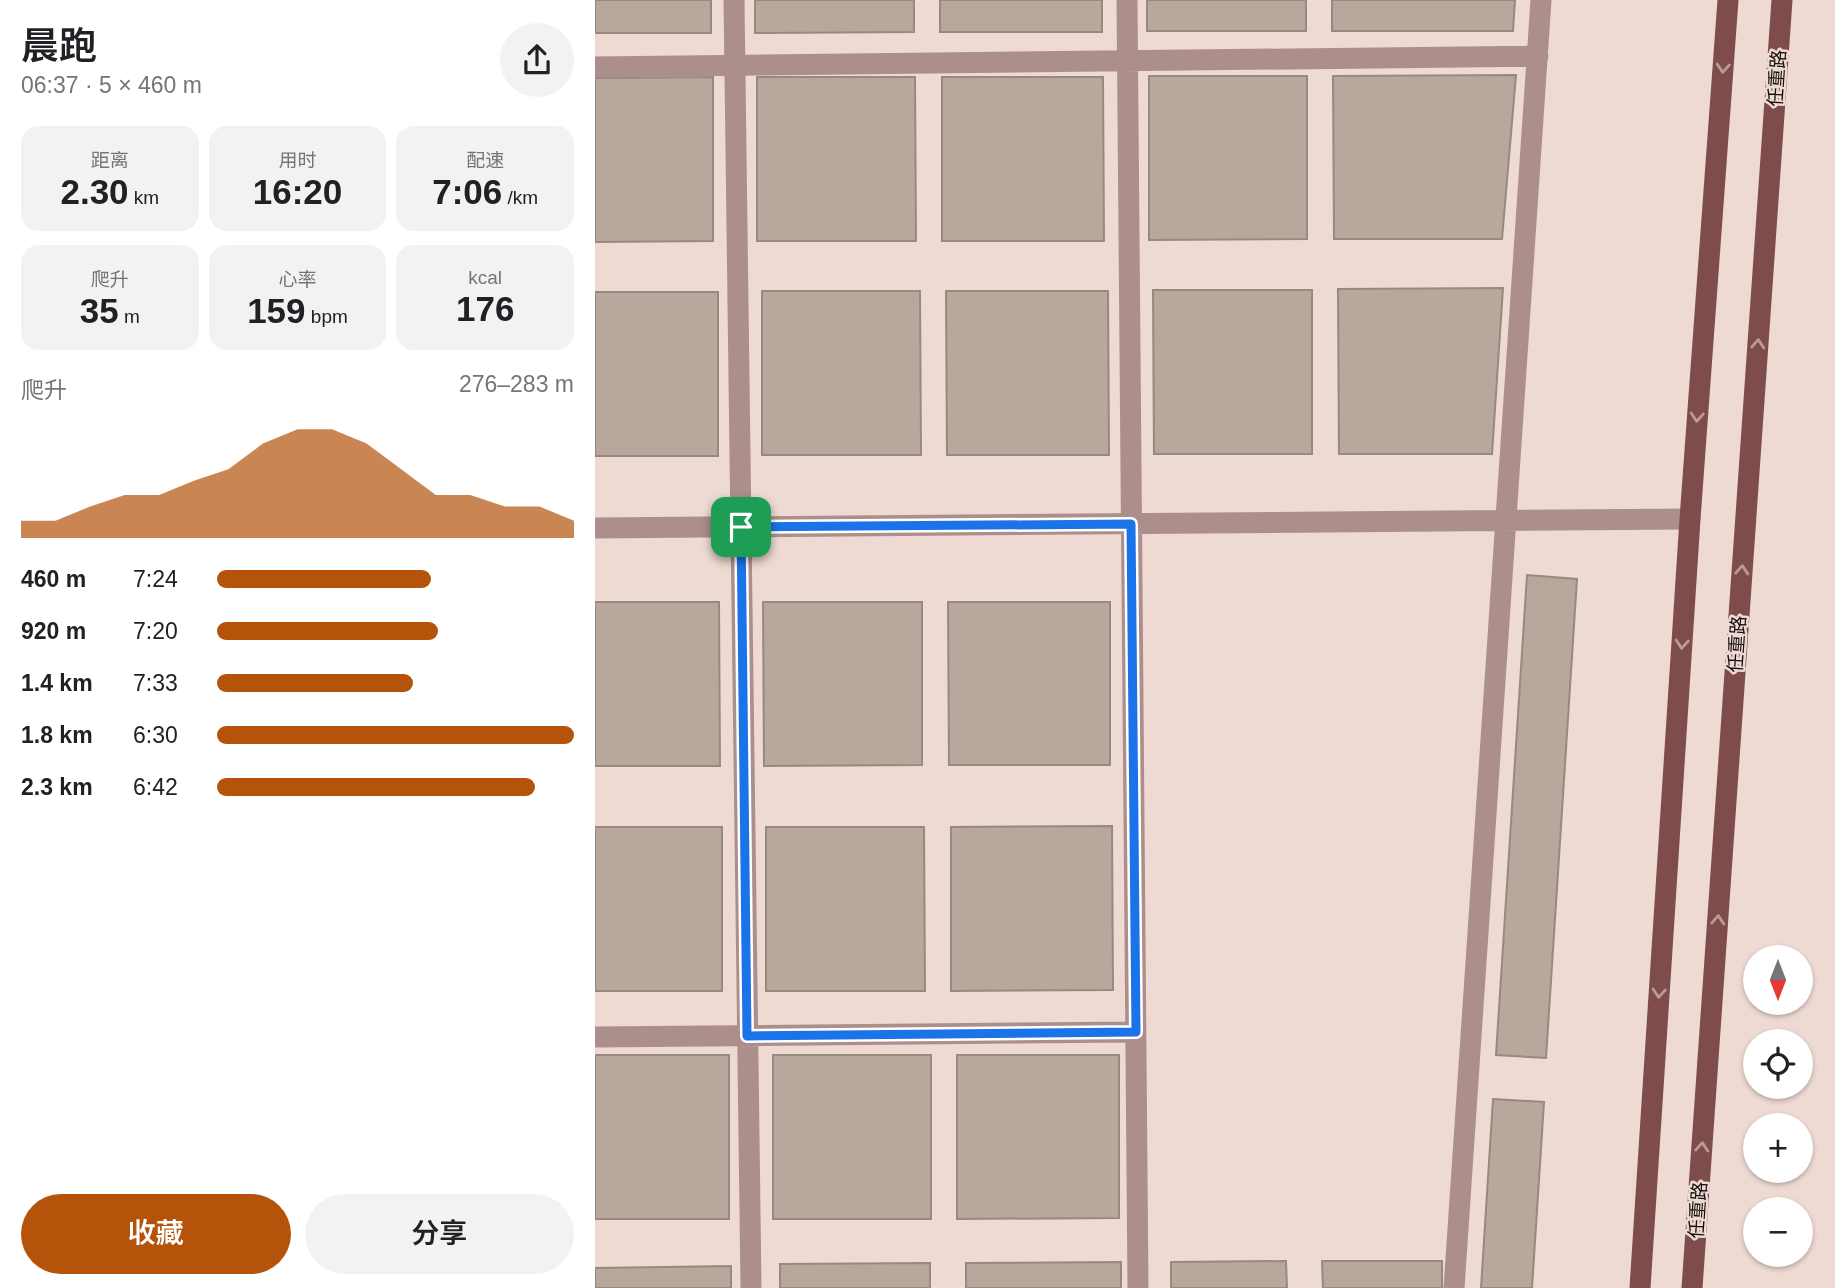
<!DOCTYPE html>
<html lang="zh">
<head>
<meta charset="utf-8">
<style>
  :root { --surface:#fff; --page:#f2f2f2; --text:#202124; --muted:#757577; --accent:#b45309 }
  body { margin:0; font-family:Helvetica,"Noto Sans SC",sans-serif; background:var(--page); color:var(--text); height:100vh; display:flex; flex-direction:column; font-size:26px; white-space:nowrap }
  * { box-sizing:border-box; margin:0 }
  p { font-size:23px; color:var(--muted) }
  .icon { flex:none; width:38px; height:38px; fill:none; stroke:currentColor; stroke-width:2; stroke-linecap:round; stroke-linejoin:round }
  .map { position:relative; flex:1; overflow:hidden }
  .sheet { display:flex; flex-direction:column; background:var(--surface); width:595px }
  .sheet>* { flex:none }
  .needle { width:46px; rotate:180deg }
  .fabs { position:absolute; left:1148px; top:945px; display:grid; gap:14px }
  .fabs a { display:grid; place-items:center; width:70px; height:70px; border-radius:50%; background:var(--surface); box-shadow:0 2px 5px #0004; font-size:35px }
  .pin { position:absolute; display:grid; place-items:center; width:60px; height:60px; color:#fff; margin:-30px; border-radius:14px; box-shadow:0 4px 10px #0006 }
  .round { display:grid; place-items:center; flex:none; width:74px; height:74px; border-radius:37px; background:var(--page) }
  .overview { display:flex; align-items:center; justify-content:space-between; height:119px; padding:0 21px }
  h1 { font-size:38px; font-weight:600; line-height:52px }
  .metrics { display:grid; grid-template-columns:repeat(3,1fr); gap:10px; height:119px; padding:7px 21px }
  .metrics div { display:grid; align-content:center; border-radius:18px; background:var(--page); text-align:center }
  .metrics b { font-size:35px; font-weight:600 }
  .metrics small { font-size:19px; font-weight:400 }
  .metrics p { font-size:19px }
  .chart { height:196px; padding:14px 21px }
  .chart p { display:flex; justify-content:space-between }
  .chart svg { width:100%; height:126px; margin-top:7px; fill:var(--accent); opacity:.7 }
  .button { display:flex; gap:14px; margin-top:auto; padding:14px 21px }
  .button a { flex:1; height:80px; border-radius:42px; background:var(--accent); color:#fff; font-size:28px; font-weight:600; line-height:80px; text-align:center }
  .button a+a { background:var(--page); color:var(--text) }
  ul { padding:0 21px; list-style:none; font-size:23px }
  li { display:grid; grid-template-columns:112px 84px 1fr; align-items:center; height:52px }
  li i { height:18px; border-radius:9px; background:var(--accent) }
  main { display:flex; flex:1; min-height:0 }
  .map>svg:first-child { display:block }
  .building { fill:#b7a79c; stroke:#98897e; stroke-width:2 }
  .lines { fill:none; stroke-linecap:round; stroke-linejoin:round }
  .minor { stroke:#ac8f8d; stroke-width:21 }
  .major { stroke:#7e4d4b; stroke-width:21 }
  .oneway { stroke:#bc9b96 }
  .route-casing { stroke:#fff; stroke-width:14 }
  .route { stroke:#1a73e8; stroke-width:9 }
  .labels { text-anchor:middle; dominant-baseline:central; stroke-width:5; stroke-linejoin:round; paint-order:stroke }
  .street-label { font-size:19px; fill:#150e0c; stroke:#eedad3 }
</style>
</head>
<body>
<main>
<section class="sheet">
<div class="overview"><div><h1>晨跑</h1><p>06:37 · 5 × 460 m</p></div><a class="round"><svg class="icon" aria-label="share" viewBox="0 0 24 24"><path d="M12 15V3M7 8l5-5 5 5M5 13v7h14v-7"/></svg></a></div>
<div class="metrics">
<div><p>距离</p><b>2.30<small> km</small></b></div>
<div><p>用时</p><b>16:20</b></div>
<div><p>配速</p><b>7:06<small> /km</small></b></div>
</div>
<div class="metrics">
<div><p>爬升</p><b>35<small> m</small></b></div>
<div><p>心率</p><b>159<small> bpm</small></b></div>
<div><p>kcal</p><b>176</b></div>
</div>
<div class="chart"><p><span>爬升</span>276–283 m</p>
<svg viewBox="0 0 160 44" preserveAspectRatio="none"><path d="M0 44V38L10 38L20 33L30 29L40 29L50 24L60 20L70 11L80 6L90 6L100 11L110 20L120 29L130 29L140 33L150 33L160 38V44z"/></svg>
</div>
<ul>
<li><b>460 m</b>7:24<i style="width:60%"></i></li>
<li><b>920 m</b>7:20<i style="width:62%"></i></li>
<li><b>1.4 km</b>7:33<i style="width:55%"></i></li>
<li><b>1.8 km</b>6:30<i style="width:100%"></i></li>
<li><b>2.3 km</b>6:42<i style="width:89%"></i></li>
</ul>
<div class="button"><a>收藏</a><a>分享</a></div>
</section>
<div class="map">
<svg width="1240" height="1288" viewBox="0 0 1240 1288">
  <rect width="100%" height="100%" fill="#eedad3"/>
  <path class="building" d="M0,0H116V33H0Z
    M160,0H319V32L160,33Z
    M345,0H507V32H345Z
    M552,0H711V31H552Z
    M737,0H920L918,31H737Z
    M921,75L907,239H739L738,76Z
    M554,76H712V239L554,240Z
    M118,77V241L0,242V78Z
    M162,77H320L321,241H162Z
    M347,77H508L509,241H347Z
    M908,288L897,454H744L743,289Z
    M558,290H717V454H559Z
    M167,291H325L326,455H167Z
    M351,291H513L514,455H352Z
    M0,292H123V456H0Z
    M932,575L982,579L951,1058L901,1055Z
    M0,602H124L125,766H0Z
    M168,602H327V765L169,766Z
    M353,602H515V765H354Z
    M517,826L518,990L356,991V827Z
    M0,827H127V991H0Z
    M171,827H329L330,991H171Z
    M0,1055H134V1219H0Z
    M178,1055H336V1219H178Z
    M362,1055H524V1218L362,1219Z
    M898,1099L949,1102L937,1288H886Z
    M691,1261L692,1288H576V1262Z
    M727,1261H847V1288H728Z
    M526,1262V1288H371V1263Z
    M335,1263V1288H185V1264Z
    M136,1266V1288H0V1268Z"/>
  <g class="lines">
    <path class="minor" d="M139,0L156,1288
      M532,0L543,1288
      M0,67L943,56
      M0,528L1095,519
      M0,1037L541,1032
      M859,1288L946,0"/>
    <path class="major" d="M1045,1288L1095,519L1133,0
      M1097,1288L1187,0"/>
  </g>
  <defs><path id="oneway-chevron" d="M-2-3.5L2.5 0L-2 3.5" fill="none" stroke-width="1.6" stroke-linecap="round" stroke-linejoin="round" transform="scale(1.75)"/></defs>
  <g class="oneway">
    <use href="#oneway-chevron" transform="translate(1128 68) rotate(94)"/>
    <use href="#oneway-chevron" transform="translate(1163 344) rotate(-86)"/>
    <use href="#oneway-chevron" transform="translate(1102 417) rotate(94)"/>
    <use href="#oneway-chevron" transform="translate(1147 570) rotate(-86)"/>
    <use href="#oneway-chevron" transform="translate(1087 644) rotate(94)"/>
    <use href="#oneway-chevron" transform="translate(1123 920) rotate(-86)"/>
    <use href="#oneway-chevron" transform="translate(1064 993) rotate(94)"/>
    <use href="#oneway-chevron" transform="translate(1107 1147) rotate(-86)"/>
  </g>
  <g class="lines">
    <g class="route-casing">
      <path id="route" d="M536,524L541,1032L152,1036L146,527Z"/>
    </g>
    <use href="#route" class="route"/>
  </g>
  <g class="labels">
    <g class="street-label">
      <text transform="translate(1182 78) rotate(-86)">任重路</text>
      <text transform="translate(1142 644) rotate(-86)">任重路</text>
      <text transform="translate(1103 1210) rotate(-86)">任重路</text>
    </g>
  </g>
</svg>
<div class="fabs">
<a><svg class="needle" viewBox="-14 -14 28 28"><path d="M0-13l5 13h-10z" fill="#e53935"/><path d="M0 13l5-13h-10z" fill="#757577"/></svg></a>
<a><svg class="icon" aria-label="locate" viewBox="0 0 24 24"><circle cx="12" cy="12" r="6"/><path d="M12 2v4M12 18v4M2 12h4M18 12h4"/></svg></a>
<a>+</a>
<a>−</a>
</div>
<div class="pin" style="left:146px;top:527px;background:#1e9e55"><svg class="icon" aria-label="arrive" viewBox="0 0 24 24"><path d="M6 21V4h12l-3 4 3 4H6"/></svg></div>
</div>
</main>
</body>
</html>
